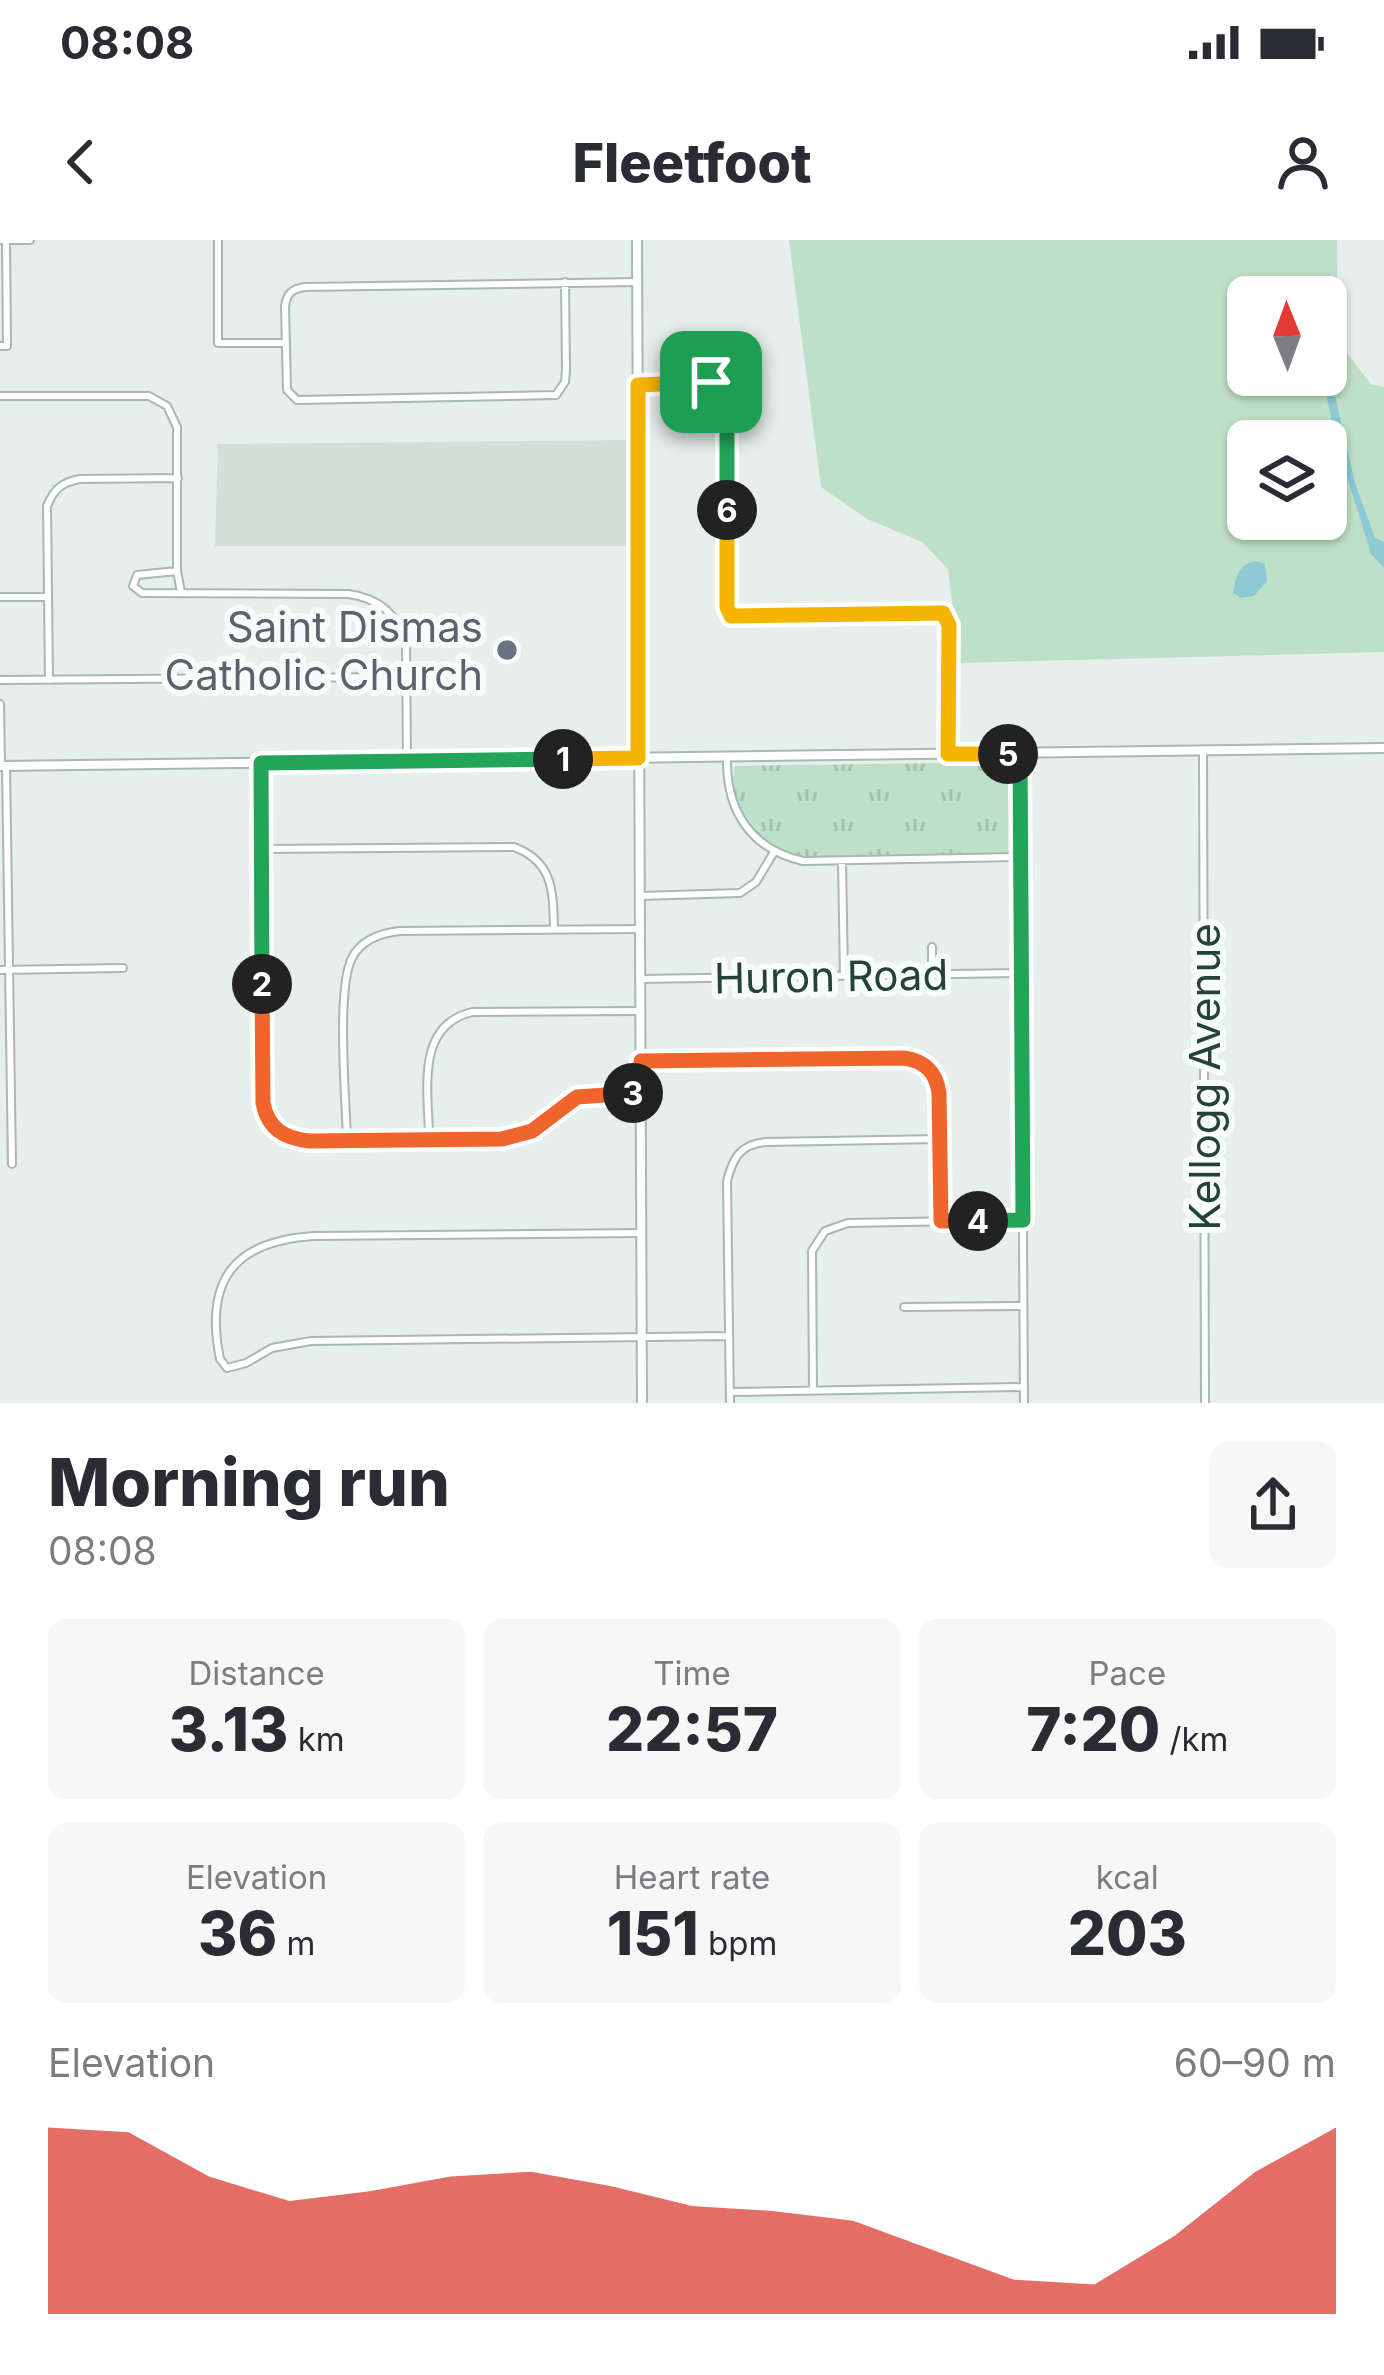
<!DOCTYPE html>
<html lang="en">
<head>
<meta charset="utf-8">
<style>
  :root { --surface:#fff; --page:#f7f7f7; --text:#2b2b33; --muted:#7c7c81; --accent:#d93025 }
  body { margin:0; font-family:Inter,sans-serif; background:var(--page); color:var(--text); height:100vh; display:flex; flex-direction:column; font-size:45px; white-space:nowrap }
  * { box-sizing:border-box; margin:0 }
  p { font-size:39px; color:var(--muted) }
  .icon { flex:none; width:66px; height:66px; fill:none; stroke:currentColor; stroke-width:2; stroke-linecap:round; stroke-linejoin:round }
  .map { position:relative; height:1163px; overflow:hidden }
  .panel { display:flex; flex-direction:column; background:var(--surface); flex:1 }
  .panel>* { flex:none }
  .needle { width:78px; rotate:359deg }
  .buttons { position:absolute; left:1227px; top:36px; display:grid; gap:24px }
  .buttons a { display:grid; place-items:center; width:120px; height:120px; border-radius:18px; background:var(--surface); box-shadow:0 3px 9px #0004; font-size:60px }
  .pin { position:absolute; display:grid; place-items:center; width:102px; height:102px; color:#fff; margin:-51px; border-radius:24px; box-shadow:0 6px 18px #0006 }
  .km { position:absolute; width:60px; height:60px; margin:-30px; border-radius:50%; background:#222; color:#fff; font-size:33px; line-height:60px; text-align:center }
  .round { display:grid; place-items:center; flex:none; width:126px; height:126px; border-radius:18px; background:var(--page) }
  .headline { display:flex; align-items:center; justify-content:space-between; height:204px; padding:0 48px }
  h1 { font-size:66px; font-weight:800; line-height:90px }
  .metrics { display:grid; grid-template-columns:repeat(3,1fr); gap:18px; height:204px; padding:12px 48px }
  .metrics div { display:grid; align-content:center; border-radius:18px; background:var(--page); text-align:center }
  .metrics b { font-size:60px; font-weight:800 }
  .metrics small { font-size:33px; font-weight:400 }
  .metrics p { font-size:33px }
  .chart { height:336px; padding:24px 48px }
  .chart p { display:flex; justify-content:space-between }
  .chart svg { width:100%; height:216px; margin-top:12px; fill:var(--accent); opacity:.7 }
  .status { display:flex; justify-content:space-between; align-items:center; height:84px; padding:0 60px; background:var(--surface); direction:ltr }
  .status svg { height:33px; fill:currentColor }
  header { display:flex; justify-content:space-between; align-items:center; height:156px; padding:0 48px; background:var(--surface); font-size:54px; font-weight:800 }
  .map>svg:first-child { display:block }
  .built { fill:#d4dfda }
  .grass { fill:#bfe0c8; fill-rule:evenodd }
  .park { fill:url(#park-tufts) }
  .water { fill:#8ec9d4 }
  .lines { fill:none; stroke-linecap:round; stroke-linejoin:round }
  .minor-casing { stroke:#a8b8b2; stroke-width:10 }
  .tertiary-casing { stroke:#a8b8b2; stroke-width:12 }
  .minor { stroke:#fff; stroke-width:6 }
  .tertiary { stroke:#fff; stroke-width:8 }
  .split-1-casing { stroke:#fff; stroke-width:24 }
  .split-2-casing { stroke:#fff; stroke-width:24 }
  .split-3-casing { stroke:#fff; stroke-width:24 }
  .split-4-casing { stroke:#fff; stroke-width:24 }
  .split-5-casing { stroke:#fff; stroke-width:24 }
  .split-6-casing { stroke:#fff; stroke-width:24 }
  .split-7-casing { stroke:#fff; stroke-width:24 }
  .split-1 { stroke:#f5b400; stroke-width:15 }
  .split-2 { stroke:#22a559; stroke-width:15 }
  .split-3 { stroke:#f0652b; stroke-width:15 }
  .split-4 { stroke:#f0652b; stroke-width:15 }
  .split-5 { stroke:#22a559; stroke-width:15 }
  .split-6 { stroke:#f5b400; stroke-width:15 }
  .split-7 { stroke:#22a559; stroke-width:15 }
  .worship-dot { fill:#6b7280; stroke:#f7fbf9; stroke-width:4.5 }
  .labels { text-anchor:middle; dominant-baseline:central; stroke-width:12; stroke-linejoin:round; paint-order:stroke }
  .worship-label { font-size:42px; fill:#5b616d; stroke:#f7fbf9; text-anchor:end }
  .street-label { font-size:42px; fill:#24423a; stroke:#f7fbf9 }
</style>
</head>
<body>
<div class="status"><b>08:08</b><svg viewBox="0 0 49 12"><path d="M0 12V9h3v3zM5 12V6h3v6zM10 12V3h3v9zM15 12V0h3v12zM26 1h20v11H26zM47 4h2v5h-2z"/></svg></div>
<header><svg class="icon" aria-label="back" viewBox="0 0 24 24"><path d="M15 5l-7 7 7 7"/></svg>Fleetfoot<svg class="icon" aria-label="person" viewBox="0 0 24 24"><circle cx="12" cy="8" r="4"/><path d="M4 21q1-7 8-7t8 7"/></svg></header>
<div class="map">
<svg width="1384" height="1163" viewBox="0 0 1384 1163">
  <defs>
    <pattern id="park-tufts" width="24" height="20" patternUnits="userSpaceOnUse" patternTransform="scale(3)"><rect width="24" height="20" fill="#bfe0c8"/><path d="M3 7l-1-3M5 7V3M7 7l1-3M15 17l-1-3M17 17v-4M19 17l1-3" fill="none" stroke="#a4c1ad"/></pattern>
  </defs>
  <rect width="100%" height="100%" fill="#e6efeb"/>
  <path class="built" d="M627,200V306H215L218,204Z"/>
  <path class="grass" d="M789,0H1337L1338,102L1371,144L1384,147V412L959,423L948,329L922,302L867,279L821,247ZM1248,57H1326V135H1248ZM1248,201H1326V279H1248Z"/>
  <path class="park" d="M1014,522L1015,614C968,615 921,616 874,617C850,617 822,621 799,616C761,609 725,565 735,526Z"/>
  <path class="water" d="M1280,135H1316L1333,147L1355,243L1375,298L1384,302V328L1371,314L1336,201L1325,149L1317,143Z
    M1256,321L1265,324L1267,341L1254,356L1240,358L1233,353C1236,337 1238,324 1256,321Z"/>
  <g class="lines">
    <g class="minor-casing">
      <path id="minor" d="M0,0H30
        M218,0V103H285
        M565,42L566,130L565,142L556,155L297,160L287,150L285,66C287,53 292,49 305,47L637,42
        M0,106H7L6,0
        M637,145L711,143L724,146L728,162L727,367L732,376L937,372L946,375L949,384L948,514
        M0,156H149L167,166L177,187V331L181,352
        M177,331L137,335L133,346L142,353L348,354C379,358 399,375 406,406L407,521
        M0,357H48
        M0,440L406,437
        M49,440L47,266C54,249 62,242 80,239L178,238
        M0,464L1,526
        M1203,511L1205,1163
        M1020,514L1024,1163
        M727,518C726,570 750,609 803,621L1020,617
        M261,523L263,863C268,890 285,898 309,901L503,899L532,891L577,857L641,853
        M6,526L12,924
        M261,609L514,607C554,622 553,652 554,689
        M842,621L844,736
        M639,656L740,653L756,642L774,612
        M932,707V734
        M0,730L123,728
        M641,739L1021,733
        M642,821L904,818C925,821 936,832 939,853L941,981
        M347,900C346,861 336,749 352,718C361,700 381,693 400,691L640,689
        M429,900C429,853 414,786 472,772L641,771
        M641,993L314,996C234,1001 204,1040 220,1119L227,1128L246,1123L272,1108L311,1101L729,1096
        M904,1067L1023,1066
        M813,1151L812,1011L825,991L848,983L1021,980
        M730,1152L1024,1147
        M730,1163L727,941C733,918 740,904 766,902L940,899"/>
    </g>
    <g class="tertiary-casing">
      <path id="tertiary" d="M637,0L642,1163
        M0,526L1384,508"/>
    </g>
    <use href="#minor" class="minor"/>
    <use href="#tertiary" class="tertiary"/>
  </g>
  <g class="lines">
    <g class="split-1-casing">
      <path id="split-1" d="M563,519L638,518V145L711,142"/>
    </g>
    <g class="split-2-casing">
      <path id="split-2" d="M262,744L261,523L563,519"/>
    </g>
    <g class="split-3-casing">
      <path id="split-3" d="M262,744L263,863C268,889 284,898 309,901L502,899L532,891L577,857L633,853"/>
    </g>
    <g class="split-4-casing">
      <path id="split-4" d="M633,853H641V821L904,818C925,821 936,832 939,853L941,981H978"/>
    </g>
    <g class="split-5-casing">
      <path id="split-5" d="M978,981L1023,980L1020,514H1008"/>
    </g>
    <g class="split-6-casing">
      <path id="split-6" d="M727,270V367L731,376L943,373L949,385L948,514H1008"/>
    </g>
    <g class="split-7-casing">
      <path id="split-7" d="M711,142L718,143L727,152V270"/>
    </g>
    <use href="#split-1" class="split-1"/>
    <use href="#split-2" class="split-2"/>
    <use href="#split-3" class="split-3"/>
    <use href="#split-4" class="split-4"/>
    <use href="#split-5" class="split-5"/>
    <use href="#split-6" class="split-6"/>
    <use href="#split-7" class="split-7"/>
  </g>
  <circle class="worship-dot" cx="507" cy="410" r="12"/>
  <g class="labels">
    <g class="worship-label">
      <text x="483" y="386">Saint Dismas<tspan x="483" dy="48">Catholic Church</tspan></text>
    </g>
    <g class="street-label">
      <text transform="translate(831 736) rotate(-1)">Huron Road</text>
      <text transform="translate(1204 837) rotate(-90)">Kellogg Avenue</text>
    </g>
  </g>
</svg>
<div class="buttons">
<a><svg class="needle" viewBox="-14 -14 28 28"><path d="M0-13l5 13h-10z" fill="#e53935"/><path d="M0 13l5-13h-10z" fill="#7c7c81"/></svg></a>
<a><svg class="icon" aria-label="layers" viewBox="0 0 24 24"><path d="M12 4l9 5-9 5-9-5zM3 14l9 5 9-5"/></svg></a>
</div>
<div class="pin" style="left:711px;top:142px;background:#1e9e55"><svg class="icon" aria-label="arrive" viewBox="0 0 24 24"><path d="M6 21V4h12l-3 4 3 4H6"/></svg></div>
<b class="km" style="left:563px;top:519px">1</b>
<b class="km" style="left:262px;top:744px">2</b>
<b class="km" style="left:633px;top:853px">3</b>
<b class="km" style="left:978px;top:981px">4</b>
<b class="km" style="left:1008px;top:514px">5</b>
<b class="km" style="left:727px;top:270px">6</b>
</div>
<section class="panel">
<div class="headline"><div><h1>Morning run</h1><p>08:08</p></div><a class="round"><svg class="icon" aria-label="share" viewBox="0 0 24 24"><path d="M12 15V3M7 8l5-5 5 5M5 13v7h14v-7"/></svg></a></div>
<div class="metrics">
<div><p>Distance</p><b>3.13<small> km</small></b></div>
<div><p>Time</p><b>22:57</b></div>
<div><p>Pace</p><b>7:20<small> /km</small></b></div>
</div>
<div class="metrics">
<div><p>Elevation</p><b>36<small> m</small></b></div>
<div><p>Heart rate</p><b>151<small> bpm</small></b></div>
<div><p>kcal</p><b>203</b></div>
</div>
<div class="chart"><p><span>Elevation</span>60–90 m</p>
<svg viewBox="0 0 160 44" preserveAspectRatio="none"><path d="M0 44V6L10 7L20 16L30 21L40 19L50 16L60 15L70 18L80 22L90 23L100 25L110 31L120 37L130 38L140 28L150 15L160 6V44z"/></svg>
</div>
</section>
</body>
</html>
